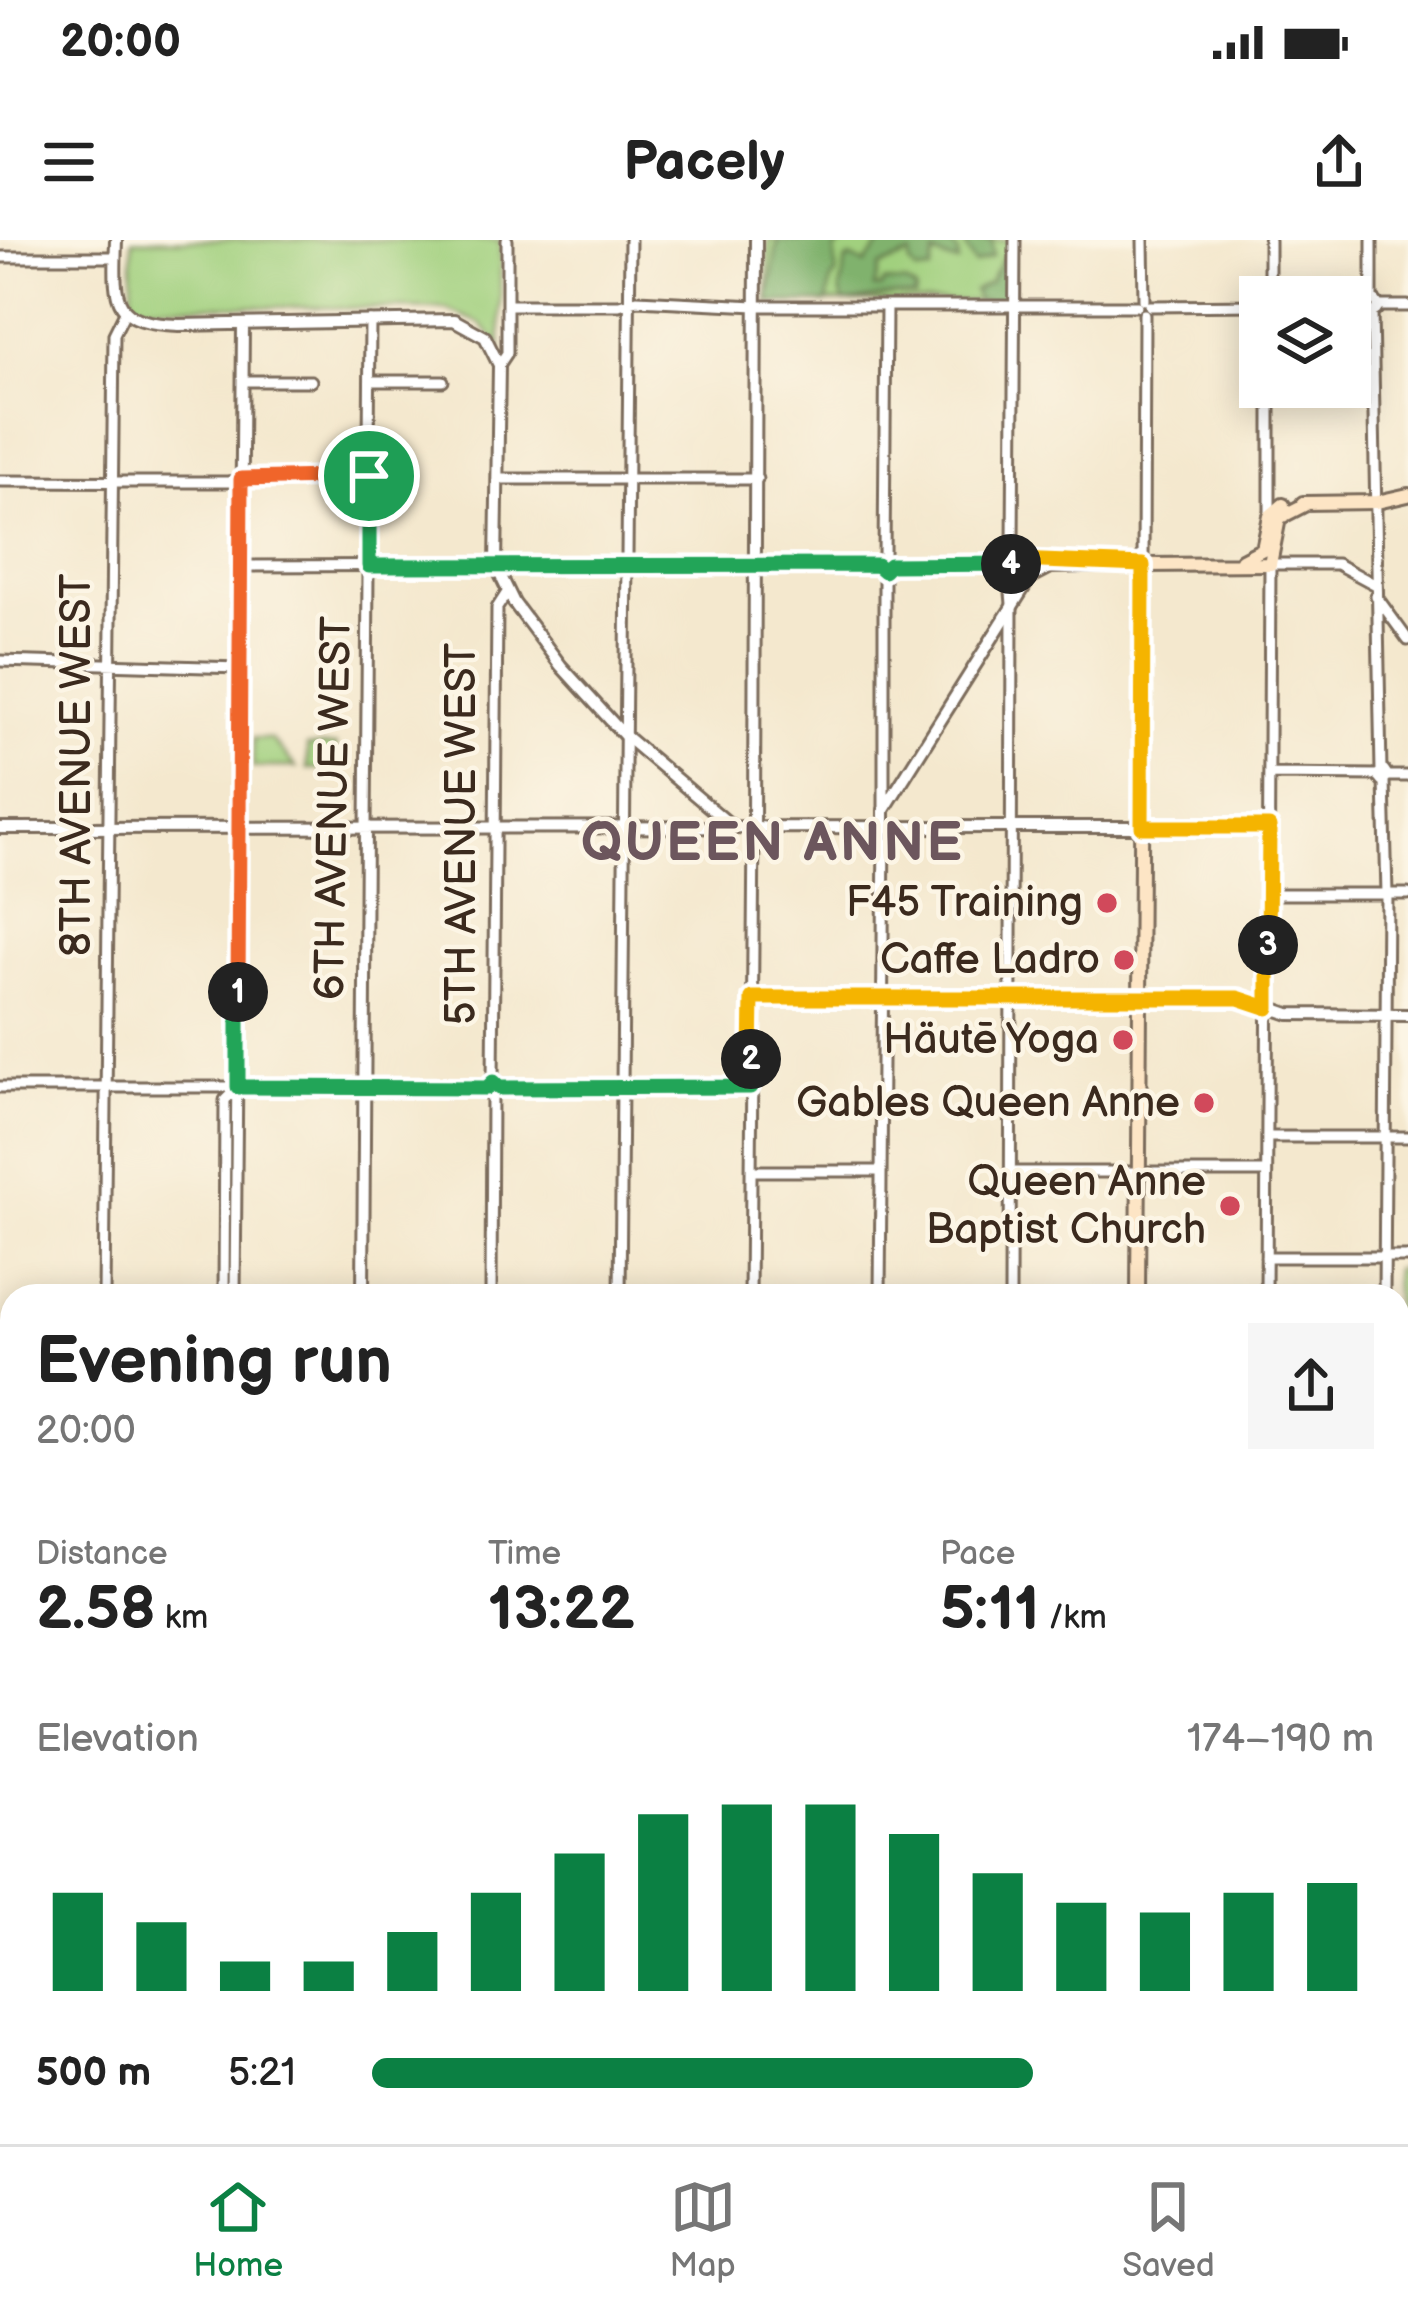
<!DOCTYPE html>
<html lang="en">
<head>
<meta charset="utf-8">
<style>
  :root { --surface:#fff; --page:#f6f6f6; --text:#222; --muted:#767676; --line:#e0e0e0; --accent:#0b8043 }
  body { margin:0; font-family:"Balsamiq Sans",sans-serif; background:var(--page); color:var(--text); height:100vh; display:flex; flex-direction:column; font-size:45px; white-space:nowrap }
  * { box-sizing:border-box; margin:0 }
  p { font-size:39px; color:var(--muted) }
  .icon { flex:none; width:66px; height:66px; fill:none; stroke:currentColor; stroke-width:2; stroke-linecap:round; stroke-linejoin:round }
  .map { position:relative; flex:1; overflow:hidden }
  .panel { position:absolute; left:0px; top:1044px; width:1410px; height:861px; display:flex; flex-direction:column; background:var(--surface); border-radius:36px 36px 0 0; box-shadow:0 6px 30px #0003 }
  .panel>* { flex:none }
  .controls { position:absolute; left:1239px; top:36px; display:grid; gap:24px }
  .controls a { display:grid; place-items:center; width:132px; height:132px; border-radius:0px; background:var(--surface); box-shadow:0 6px 30px #0003; font-size:60px }
  .pin { position:absolute; display:grid; place-items:center; width:102px; height:102px; color:#fff; margin:-51px; border:6px solid #fff; border-radius:50%; box-shadow:0 3px 12px #0007 }
  .km { position:absolute; width:60px; height:60px; margin:-30px; border-radius:50%; background:#222; color:#fff; font-size:33px; line-height:60px; text-align:center }
  .round { display:grid; place-items:center; flex:none; width:126px; height:126px; border-radius:0px; background:var(--page) }
  .summary { display:flex; align-items:center; justify-content:space-between; height:204px; padding:0 36px }
  h1 { font-size:66px; font-weight:800; line-height:90px }
  .figures { display:grid; grid-template-columns:repeat(3,1fr); gap:18px; height:204px; padding:12px 36px }
  .figures div { display:grid; align-content:center }
  .figures b { font-size:60px; font-weight:800 }
  .figures small { font-size:33px; font-weight:400 }
  .figures p { font-size:33px }
  .chart { height:336px; padding:24px 36px }
  .chart p { display:flex; justify-content:space-between }
  .chart svg { width:100%; height:216px; margin-top:12px; stroke:var(--accent); stroke-width:6 }
  ul { padding:0 36px; list-style:none; font-size:39px }
  li { display:grid; grid-template-columns:192px 144px 1fr; align-items:center; height:90px }
  li i { height:30px; border-radius:15px; background:var(--accent) }
  .status { display:flex; justify-content:space-between; align-items:center; height:84px; padding:0 60px; background:var(--surface); direction:ltr }
  .status svg { height:33px; fill:currentColor }
  header { display:flex; justify-content:space-between; align-items:center; height:156px; padding:0 36px; background:var(--surface); font-size:54px; font-weight:800 }
  .menu { display:flex; justify-content:space-around; align-items:center; height:168px; border-top:3px solid var(--line); background:var(--surface); font-size:33px; color:var(--muted) }
  .menu a { display:grid; justify-items:center; gap:6px }
  .menu .current { color:var(--accent) }
  .map>svg:first-child { display:block }
  .green { fill:#a1d07e; stroke:#6e7d4e; stroke-width:3 }
  .forest { fill:#80b26d; stroke:#5e6e46; stroke-width:3 }
  .lines { fill:none; stroke-linecap:round; stroke-linejoin:round }
  .minor-casing { stroke:#7c6c5c; stroke-width:15 }
  .tertiary-casing { stroke:#7c6c5c; stroke-width:16 }
  .secondary-casing { stroke:#7c6c5c; stroke-width:18 }
  .minor { stroke:#fff; stroke-width:9 }
  .tertiary { stroke:#fff; stroke-width:10 }
  .secondary { stroke:#fde5c5; stroke-width:12 }
  .split-1-casing { stroke:#fff; stroke-width:24 }
  .split-2-casing { stroke:#fff; stroke-width:24 }
  .split-3-casing { stroke:#fff; stroke-width:24 }
  .split-4-casing { stroke:#fff; stroke-width:24 }
  .split-5-casing { stroke:#fff; stroke-width:24 }
  .split-1 { stroke:#f0652b; stroke-width:15 }
  .split-2 { stroke:#22a559; stroke-width:15 }
  .split-3 { stroke:#f5b400; stroke-width:15 }
  .split-4 { stroke:#f5b400; stroke-width:15 }
  .split-5 { stroke:#22a559; stroke-width:15 }
  .poi-dot { fill:#d1495b; stroke:#fcf5e5; stroke-width:4.5 }
  .labels { text-anchor:middle; dominant-baseline:central; stroke-width:9; stroke-linejoin:round; paint-order:stroke }
  .street-label { font-size:42px; fill:#3b2a1e; stroke:#fcf5e5 }
  .poi-label { font-size:42px; fill:#3b2a1e; stroke:#fcf5e5; text-anchor:end }
  .district-label { font-size:54px; font-weight:bold; letter-spacing:3px; fill:#6c565d; stroke:#fcf5e5 }
</style>
</head>
<body>
<div class="status"><b>20:00</b><svg viewBox="0 0 49 12"><path d="M0 12V9h3v3zM5 12V6h3v6zM10 12V3h3v9zM15 12V0h3v12zM26 1h20v11H26zM47 4h2v5h-2z"/></svg></div>
<header><svg class="icon" aria-label="menu" viewBox="0 0 24 24"><path d="M4 6h16M4 12h16M4 18h16"/></svg>Pacely<svg class="icon" aria-label="share" viewBox="0 0 24 24"><path d="M12 15V3M7 8l5-5 5 5M5 13v7h14v-7"/></svg></header>
<div class="map">
<svg width="1408" height="1904" viewBox="0 0 1408 1904">
  <rect width="100%" height="100%" fill="#fcf5e5"/>
  <filter id="ink" filterUnits="userSpaceOnUse"><feTurbulence type="fractalNoise" baseFrequency=".00833" numOctaves="2"/><feDisplacementMap in="SourceGraphic" scale="24" xChannelSelector="R" yChannelSelector="G"/><feConvolveMatrix kernelMatrix="1 2 1 2 8 2 1 2 1" color-interpolation-filters="sRGB"/></filter>
  <filter id="wash" filterUnits="userSpaceOnUse"><feTurbulence type="fractalNoise" baseFrequency=".004" numOctaves="4" result="noise"/><feDisplacementMap in="SourceGraphic" scale="48" xChannelSelector="R" yChannelSelector="G"/><feGaussianBlur stdDeviation="2.7" result="paint"/><feColorMatrix in="noise" values="0 0 0 0 0 0 0 0 0 0 0 0 0 0 0 0 0 1.4 0 .05"/><feComposite in="paint" operator="in"/></filter>
  <g filter="url(#wash)">
    <rect width="100%" height="100%" fill="#f4e8ce"/>
    <path class="green" d="M132,0H500L501,107L480,83L446,69L132,65Z
      M768,0H1012L1011,61L768,63Z
      M253,498L271,499L296,527H253Z
      M307,506H336V528L307,529Z
      M1394,1029H1408V1129H1398Z"/>
    <path class="forest" d="M778,0H851L835,9L836,35L831,40L827,63H768Z
      M885,0H946L958,12V23L934,15L931,31L916,32L910,23L911,15L880,27L874,48H881L884,42L905,43L916,50L915,57L894,55L844,63L840,51L846,21L851,18L865,24Z
      M967,0H992L993,16L975,24L966,8Z
      M1004,16L1011,30V61H978L974,51L990,42Z"/>
  </g>
  <g filter="url(#ink)">
    <g class="lines">
      <g class="minor-casing">
        <path id="minor" d="M1143,0L1144,60
          M1269,0V57
          M0,17H115
          M1366 66a6 6 0 1 1 12 0a6 6 0 1 1-12 0Z
          M1372,60V0
          M507,65H619L637,60L756,66H1137
          M1150,66L1260,65
          M1378,66H1408
          M1372,72L1381,531
          M499,125L507,113V0
          M243,141H311
          M370,141H443
          M1270,147V276
          M498,239H757
          M0,241L228,242L252,238L369,236
          M884,318L886,66
          M890,325L884,318L877,324L884,330L890,325L1017,321L1088,323
          M1143,325L1144,74
          M241,326L877,324
          M1376,356L1408,400
          M0,421L240,428
          M1384,530L1388,536L1382,541L1377,535Z
          M1270,534L1377,535
          M1388,536H1408
          M1384,541L1387,654L1384,1056
          M884,570V330
          M1142,587L1269,588
          M366,588L370,81
          M1268,654H1408
          M752,758H1141
          M493,842L497,368L508,351
          M0,847H487
          M499,848L750,847
          M1267,897H1408
          M751,931H881
          M1011,932H1266
          M1266,1017H1408
          M104,1056L114,94L125,72
          M224,1056L225,860L238,847
          M235,1056L239,588
          M491,1056L492,853
          M620,1056L630,0
          M750,1056L754,587
          M880,1056L884,587
          M1010,1056L1012,364L1009,329L1013,307L1015,0
          M1266,1056L1270,324H1337L1376,345
          M0,1108H12
          M1398,1138H1408
          M1398,1260H1408
          M0,1277H12
          M1398,1381H1408
          M1398,1502H1408
          M1398,1623H1408
          M1398,1811H1408
          M104,1893V1904
          M128,1893L133,1904
          M793,1893V1904
          M91,1904L92,1893
          M220,1904V1893
          M418,1904V1893
          M544,1904V1893
          M669,1904L670,1893
          M919,1904V1893
          M1046,1904V1893
          M1407,1904L1408,1855"/>
      </g>
      <g class="tertiary-casing">
        <path id="tertiary" d="M116,0C114,61 111,83 179,85L454,80L485,97L499,125L496,326L514,363L561,426L624,495L733,587
          M754,587L756,0
          M884,587V570L1030,338L1051,327L1143,325
          M0,588L1142,587
          M239,588L243,84
          M1141,758L1245,759L1289,774L1408,775
          M363,1056L366,588"/>
      </g>
      <g class="secondary-casing">
        <path id="secondary" d="M1303,263L1377,262L1408,255
          M1242,320L1263,309L1270,276L1283,265
          M1138,1056L1143,325L1270,324L1279,278L1308,263
          M1170,1904V1893"/>
      </g>
      <use href="#minor" class="minor"/>
      <use href="#tertiary" class="tertiary"/>
      <use href="#secondary" class="secondary"/>
    </g>
  </g>
  <g class="lines" filter="url(#ink)">
    <g class="split-1-casing">
      <path id="split-1" d="M238,752L241,239L369,236"/>
    </g>
    <g class="split-2-casing">
      <path id="split-2" d="M238,752V847L487,848L493,842L499,848L750,847L751,819"/>
    </g>
    <g class="split-3-casing">
      <path id="split-3" d="M751,819L752,758H1238L1268,768V705"/>
    </g>
    <g class="split-4-casing">
      <path id="split-4" d="M1011,324L1017,320L1143,325L1142,587H1269L1268,705"/>
    </g>
    <g class="split-5-casing">
      <path id="split-5" d="M369,236V326L877,325L884,331L890,325L1011,324"/>
    </g>
    <use href="#split-1" class="split-1"/>
    <use href="#split-2" class="split-2"/>
    <use href="#split-3" class="split-3"/>
    <use href="#split-4" class="split-4"/>
    <use href="#split-5" class="split-5"/>
  </g>
  <g class="poi-dot">
    <circle cx="1107" cy="663" r="12"/>
    <circle cx="1124" cy="720" r="12"/>
    <circle cx="1123" cy="800" r="12"/>
    <circle cx="1204" cy="863" r="12"/>
    <circle cx="1230" cy="966" r="12"/>
  </g>
  <g class="labels">
    <g class="street-label">
      <text transform="translate(77 525) rotate(-90)">8TH AVENUE WEST</text>
      <text transform="translate(334 568) rotate(-89)">6TH AVENUE WEST</text>
      <text transform="translate(462 594) rotate(-90)">5TH AVENUE WEST</text>
    </g>
    <g class="poi-label">
      <text x="1083" y="663">F45 Training</text>
      <text x="1100" y="720">Caffe Ladro</text>
      <text x="1099" y="800">Häutē Yoga</text>
      <text x="1180" y="863">Gables Queen Anne</text>
      <text x="1206" y="942">Queen Anne<tspan x="1206" dy="48">Baptist Church</tspan></text>
    </g>
    <g class="district-label">
      <text x="773" y="603">QUEEN ANNE</text>
    </g>
  </g>
</svg>
<div class="controls">
<a><svg class="icon" aria-label="layers" viewBox="0 0 24 24"><path d="M12 4l9 5-9 5-9-5zM3 14l9 5 9-5"/></svg></a>
</div>
<div class="pin" style="left:369px;top:236px;background:#1e9e55"><svg class="icon" aria-label="arrive" viewBox="0 0 24 24"><path d="M6 21V4h12l-3 4 3 4H6"/></svg></div>
<b class="km" style="left:238px;top:752px">1</b>
<b class="km" style="left:751px;top:819px">2</b>
<b class="km" style="left:1268px;top:705px">3</b>
<b class="km" style="left:1011px;top:324px">4</b>
<section class="panel">
<div class="summary"><div><h1>Evening run</h1><p>20:00</p></div><a class="round"><svg class="icon" aria-label="share" viewBox="0 0 24 24"><path d="M12 15V3M7 8l5-5 5 5M5 13v7h14v-7"/></svg></a></div>
<div class="figures">
<div><p>Distance</p><b>2.58<small> km</small></b></div>
<div><p>Time</p><b>13:22</b></div>
<div><p>Pace</p><b>5:11<small> /km</small></b></div>
</div>
<div class="chart"><p><span>Elevation</span>174–190 m</p>
<svg viewBox="0 0 160 44" preserveAspectRatio="none"><path d="M5 44V24M15 44V30M25 44V38M35 44V38M45 44V32M55 44V24M65 44V16M75 44V8M85 44V6M95 44V6M105 44V12M115 44V20M125 44V26M135 44V28M145 44V24M155 44V22"/></svg>
</div>
<ul>
<li><b>500 m</b>5:21<i style="width:66%"></i></li>
</ul>
</section>
</div>
<nav class="menu">
<a class="current"><svg class="icon" aria-label="home" viewBox="0 0 24 24"><path d="M3 11l9-7 9 7M6 9v11h12V9"/></svg>Home</a>
<a><svg class="icon" aria-label="map" viewBox="0 0 24 24"><path d="M3 6l6-2 6 2 6-2v14l-6 2-6-2-6 2zM9 4v14M15 6v14"/></svg>Map</a>
<a><svg class="icon" aria-label="saved" viewBox="0 0 24 24"><path d="M7 4h10v16l-5-4-5 4z"/></svg>Saved</a>
</nav>
</body>
</html>
